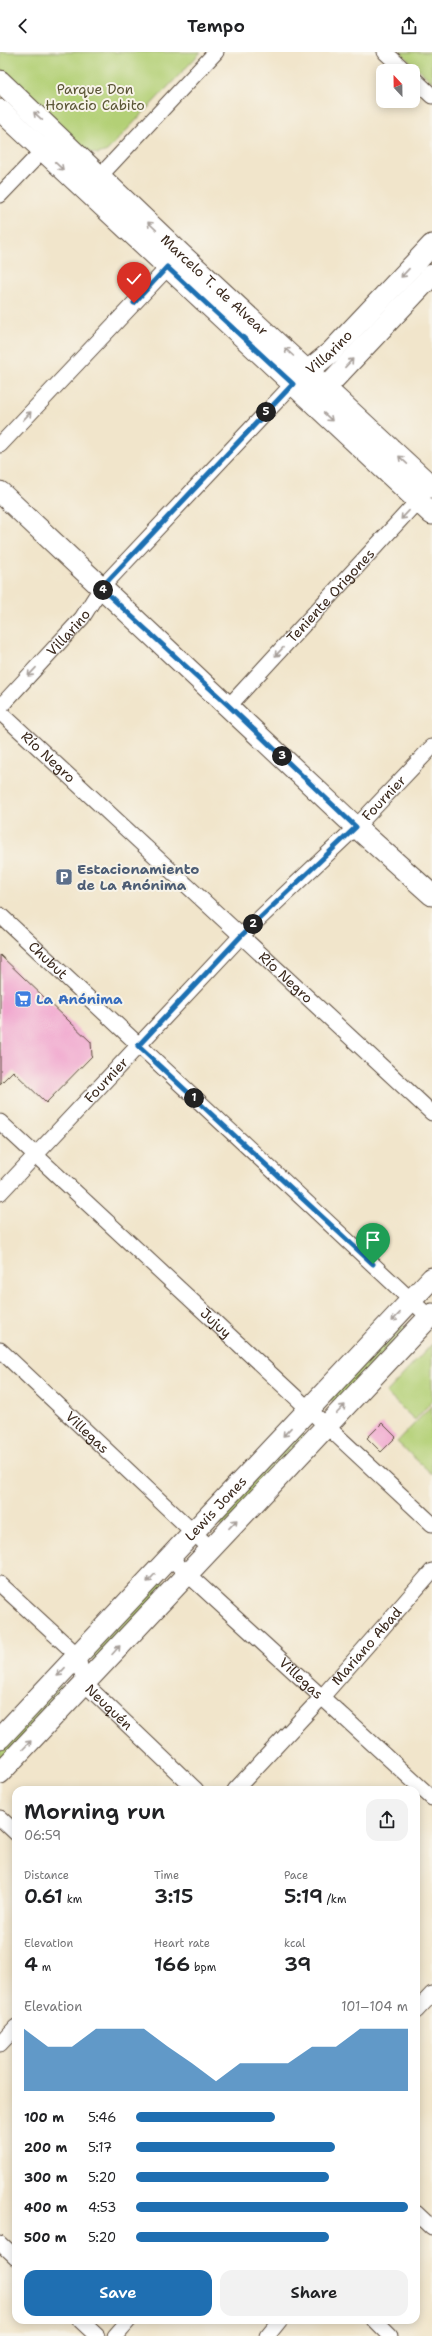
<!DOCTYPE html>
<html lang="en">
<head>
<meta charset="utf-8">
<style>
  :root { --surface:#fff; --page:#f2f2f2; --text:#202124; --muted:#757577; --accent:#1f6fb2 }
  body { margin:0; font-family:"Shantell Sans",sans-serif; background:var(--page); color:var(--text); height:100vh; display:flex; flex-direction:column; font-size:15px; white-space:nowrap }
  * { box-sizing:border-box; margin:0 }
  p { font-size:13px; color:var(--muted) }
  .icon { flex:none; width:22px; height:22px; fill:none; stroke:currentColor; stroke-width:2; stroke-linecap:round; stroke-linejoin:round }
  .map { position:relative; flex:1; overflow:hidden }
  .sheet { position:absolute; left:12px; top:1734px; width:408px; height:538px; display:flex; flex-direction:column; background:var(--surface); border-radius:12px; box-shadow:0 2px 10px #0003 }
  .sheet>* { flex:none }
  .needle { width:26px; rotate:338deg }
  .controls { position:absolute; left:376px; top:12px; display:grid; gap:8px }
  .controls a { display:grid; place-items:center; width:44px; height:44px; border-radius:8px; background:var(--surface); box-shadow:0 2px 10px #0003; font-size:20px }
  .pin { position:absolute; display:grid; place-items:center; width:34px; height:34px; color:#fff; margin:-41px -17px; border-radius:50% 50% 50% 0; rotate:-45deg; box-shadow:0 0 4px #0007 }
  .pin .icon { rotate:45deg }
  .km { position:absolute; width:20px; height:20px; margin:-10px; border-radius:50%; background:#222; color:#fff; font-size:11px; line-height:20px; text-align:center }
  .round { display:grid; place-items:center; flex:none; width:42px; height:42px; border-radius:12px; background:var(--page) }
  .head { display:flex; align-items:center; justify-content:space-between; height:68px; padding:0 12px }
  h1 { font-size:22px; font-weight:600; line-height:30px }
  .figures { display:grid; grid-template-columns:repeat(3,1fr); gap:6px; height:68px; padding:4px 12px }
  .figures div { display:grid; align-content:center }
  .figures b { font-size:20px; font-weight:600 }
  .figures small { font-size:11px; font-weight:400 }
  .figures p { font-size:11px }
  .chart { height:112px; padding:8px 12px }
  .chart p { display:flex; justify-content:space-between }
  .chart svg { width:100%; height:72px; margin-top:4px; fill:var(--accent); opacity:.7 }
  .action { display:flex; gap:8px; margin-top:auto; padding:8px 12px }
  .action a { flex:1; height:46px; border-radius:12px; background:var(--accent); color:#fff; font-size:16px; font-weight:600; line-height:46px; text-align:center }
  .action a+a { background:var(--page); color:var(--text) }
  ul { padding:0 12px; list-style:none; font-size:13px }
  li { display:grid; grid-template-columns:64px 48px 1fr; align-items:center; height:30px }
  li i { height:10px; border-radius:5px; background:var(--accent) }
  header { display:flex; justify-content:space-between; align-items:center; height:52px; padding:0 12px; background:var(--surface); font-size:18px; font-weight:600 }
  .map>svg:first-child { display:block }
  .green { fill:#b3d076; stroke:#777d4a }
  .building { fill:#f1a7cf }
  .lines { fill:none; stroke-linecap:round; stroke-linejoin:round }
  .street-casing { stroke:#564638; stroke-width:17 }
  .secondary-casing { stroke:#564638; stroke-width:23 }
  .street { stroke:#fff; stroke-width:15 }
  .secondary { stroke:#fff; stroke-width:21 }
  .oneway { stroke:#a79f9a }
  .route-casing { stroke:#fff; stroke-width:8 }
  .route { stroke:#1f6fb2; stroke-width:5 }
  .labels { text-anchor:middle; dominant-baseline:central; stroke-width:4; stroke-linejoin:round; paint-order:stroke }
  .park-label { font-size:14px; fill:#595434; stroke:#f7f3e8 }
  .street-label { font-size:14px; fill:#3b2a1e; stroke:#f7f3e8 }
  .service-label { font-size:14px; font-weight:bold; fill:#4e5e75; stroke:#f7f3e8; text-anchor:start }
  .shop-label { font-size:14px; font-weight:bold; fill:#366cbe; stroke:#f7f3e8; text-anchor:start }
</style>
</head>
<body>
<header><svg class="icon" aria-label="back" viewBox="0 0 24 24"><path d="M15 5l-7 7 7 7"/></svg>Tempo<svg class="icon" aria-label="share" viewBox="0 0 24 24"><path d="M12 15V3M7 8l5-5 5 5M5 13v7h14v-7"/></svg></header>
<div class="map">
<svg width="432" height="2284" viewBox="0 0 432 2284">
  <rect width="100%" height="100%" fill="#f7f3e8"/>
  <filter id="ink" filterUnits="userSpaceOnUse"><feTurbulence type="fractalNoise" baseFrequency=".025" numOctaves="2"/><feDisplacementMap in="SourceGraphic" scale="8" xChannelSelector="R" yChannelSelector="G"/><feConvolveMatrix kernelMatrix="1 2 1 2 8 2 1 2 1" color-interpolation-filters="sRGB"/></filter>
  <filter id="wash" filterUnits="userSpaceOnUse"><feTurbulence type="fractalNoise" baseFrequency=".012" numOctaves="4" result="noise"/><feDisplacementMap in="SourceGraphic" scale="16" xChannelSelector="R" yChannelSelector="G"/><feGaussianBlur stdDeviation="0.9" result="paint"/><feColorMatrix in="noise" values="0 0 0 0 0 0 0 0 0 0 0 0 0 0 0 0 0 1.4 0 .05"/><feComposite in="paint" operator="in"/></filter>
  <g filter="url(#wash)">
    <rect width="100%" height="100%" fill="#f1e5cb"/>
    <path class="green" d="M0,0H201L107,99L98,102L86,99L0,18Z
      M400,0H432V30Z
      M401,1271L407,1277L336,1352L329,1346Z
      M432,1292V1349L415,1368L386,1341Z
      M432,1353V1422L397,1390Z
      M300,1379L306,1385L223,1475L216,1469Z
      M160,1527L167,1533L95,1610L89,1604Z
      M60,1633L66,1639L0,1711V1698Z"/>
    <g id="blocks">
      <path class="building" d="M0,903L91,990L92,1004L46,1051L13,1019L0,1032Z
        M382,1371L396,1385L381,1400L367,1386Z"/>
    </g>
  </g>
  <g filter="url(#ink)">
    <use href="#blocks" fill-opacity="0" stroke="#564638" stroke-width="1"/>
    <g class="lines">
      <g class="street-casing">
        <g id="street">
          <path d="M385,0L405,19"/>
          <path d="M413,26L432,44"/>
          <path d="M100,124L216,0"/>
          <path d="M0,143L50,91"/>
          <path d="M0,393L174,209"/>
          <path id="s1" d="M229,654L424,442"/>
          <path id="s2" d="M0,655L82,566L101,536L293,332"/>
          <path id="s3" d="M0,660L432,1061"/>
          <path id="s4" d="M0,863L429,1265"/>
          <path id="s5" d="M0,1070L432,1472"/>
          <path id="s6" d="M0,1141L242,883L356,775L432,695"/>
          <path id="s7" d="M0,1298L210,1496"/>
          <path id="s8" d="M170,1506L432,1746"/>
          <path id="s9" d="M0,1532L77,1603L85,1632L196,1738"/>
          <path id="s10" d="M235,1738L322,1645L432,1519"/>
          <path d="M0,1766L16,1781"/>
          <path d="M416,1959L432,1942"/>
          <path d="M0,1992L16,1975"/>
          <path d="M416,2161L432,2176"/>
          <path d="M0,2191L16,2206"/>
          <path d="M80,2268L97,2284"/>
          <path d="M374,2268L390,2284"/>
          <path d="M115,2284L129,2268"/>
          <path d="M267,2284L280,2268"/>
        </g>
      </g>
      <g class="secondary-casing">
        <g id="secondary">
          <path id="s11" d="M0,29L181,202L432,435"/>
          <path d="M0,58L432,462"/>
          <path id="s12" d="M298,327L331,300L432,193"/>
          <path d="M317,345L432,223"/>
          <path d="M0,440L356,775L432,843"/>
          <path id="s13" d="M0,1686L432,1226"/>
          <path d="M0,1721L432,1262"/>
        </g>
      </g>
      <use href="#street" class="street"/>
      <use href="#secondary" class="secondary"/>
    </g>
    <defs><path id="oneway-shaft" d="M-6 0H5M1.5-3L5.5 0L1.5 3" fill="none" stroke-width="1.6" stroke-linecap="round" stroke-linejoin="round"/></defs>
    <g class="oneway">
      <use href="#oneway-shaft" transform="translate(38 64) rotate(-137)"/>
      <use href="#oneway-shaft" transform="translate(59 114) rotate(43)"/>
      <use href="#oneway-shaft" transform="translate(152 174) rotate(-136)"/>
      <use href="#oneway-shaft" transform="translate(405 221) rotate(133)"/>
      <use href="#oneway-shaft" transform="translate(289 300) rotate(-138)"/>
      <use href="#oneway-shaft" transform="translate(349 311) rotate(-47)"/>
      <use href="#oneway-shaft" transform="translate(27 364) rotate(-47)"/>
      <use href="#oneway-shaft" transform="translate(328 365) rotate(43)"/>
      <use href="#oneway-shaft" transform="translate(403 408) rotate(-137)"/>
      <use href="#oneway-shaft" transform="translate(405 463) rotate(133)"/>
      <use href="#oneway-shaft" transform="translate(279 600) rotate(133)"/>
      <use href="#oneway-shaft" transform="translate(32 620) rotate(133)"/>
      <use href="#oneway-shaft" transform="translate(396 1265) rotate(133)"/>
      <use href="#oneway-shaft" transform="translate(341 1357) rotate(-46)"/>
      <use href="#oneway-shaft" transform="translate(287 1380) rotate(133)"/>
      <use href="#oneway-shaft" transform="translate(233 1472) rotate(-47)"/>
      <use href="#oneway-shaft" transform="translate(151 1526) rotate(134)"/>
      <use href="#oneway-shaft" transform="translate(116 1598) rotate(-48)"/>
      <use href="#oneway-shaft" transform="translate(61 1620) rotate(133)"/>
      <use href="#oneway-shaft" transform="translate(27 1693) rotate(-46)"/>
    </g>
  </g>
  <g class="lines" filter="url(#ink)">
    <g class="route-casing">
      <path id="route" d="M134,251L167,215L293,332L101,536L229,654L356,775L242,883L138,994L373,1212"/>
    </g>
    <use href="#route" class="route"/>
  </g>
  <defs>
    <g id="parking-square" transform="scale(0.9)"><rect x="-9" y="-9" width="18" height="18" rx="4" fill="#5c6f8a" stroke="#f7f3e8"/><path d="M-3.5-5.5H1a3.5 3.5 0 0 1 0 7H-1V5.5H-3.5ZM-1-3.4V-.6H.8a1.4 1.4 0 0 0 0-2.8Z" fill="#fff"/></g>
    <g id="supermarket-square" transform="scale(0.9)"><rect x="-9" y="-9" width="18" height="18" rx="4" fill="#3f7fe0" stroke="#f7f3e8"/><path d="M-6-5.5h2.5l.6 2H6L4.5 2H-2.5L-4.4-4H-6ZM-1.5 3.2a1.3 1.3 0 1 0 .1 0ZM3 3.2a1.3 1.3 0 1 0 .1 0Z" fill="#fff"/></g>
  </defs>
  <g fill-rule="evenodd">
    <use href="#parking-square" x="64" y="825"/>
    <use href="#supermarket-square" x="23" y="947"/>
  </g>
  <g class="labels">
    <g class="park-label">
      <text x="95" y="37">Parque Don<tspan x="95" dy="16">Horacio Cabito</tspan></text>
    </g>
    <g class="street-label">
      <text stroke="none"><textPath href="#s11" startOffset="296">Marcelo T. de Alvear</textPath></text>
      <text stroke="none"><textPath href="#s12" startOffset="41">Villarino</textPath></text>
      <text stroke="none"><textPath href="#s1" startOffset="150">Teniente Origones</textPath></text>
      <text stroke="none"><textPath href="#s2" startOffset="101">Villarino</textPath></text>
      <text stroke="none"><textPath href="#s3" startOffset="66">Río Negro</textPath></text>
      <text stroke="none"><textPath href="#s6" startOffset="551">Fournier</textPath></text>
      <text stroke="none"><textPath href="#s4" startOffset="66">Chubut</textPath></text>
      <text stroke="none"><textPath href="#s3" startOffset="390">Río Negro</textPath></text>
      <text stroke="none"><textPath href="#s6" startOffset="155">Fournier</textPath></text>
      <text stroke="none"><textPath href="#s5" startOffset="295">Jujuy</textPath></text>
      <text stroke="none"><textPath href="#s7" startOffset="120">Villegas</textPath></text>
      <text stroke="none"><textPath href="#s13" startOffset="315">Lewis Jones</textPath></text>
      <text stroke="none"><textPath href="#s10" startOffset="195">Mariano Abad</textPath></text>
      <text stroke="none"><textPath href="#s8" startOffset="178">Villegas</textPath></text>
      <text stroke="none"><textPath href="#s9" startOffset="168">Neuquén</textPath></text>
    </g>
    <g class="service-label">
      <text x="77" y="817">Estacionamiento<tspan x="77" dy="16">de La Anónima</tspan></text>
    </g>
    <g class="shop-label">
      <text x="36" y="947">La Anónima</text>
    </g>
  </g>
</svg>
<div class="controls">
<a><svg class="needle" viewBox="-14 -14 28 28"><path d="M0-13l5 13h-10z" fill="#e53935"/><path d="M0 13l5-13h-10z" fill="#757577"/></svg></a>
</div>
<div class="pin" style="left:373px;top:1212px;background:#1e9e55"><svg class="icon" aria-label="arrive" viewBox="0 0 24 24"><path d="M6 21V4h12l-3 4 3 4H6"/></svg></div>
<div class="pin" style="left:134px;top:251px;background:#d93025"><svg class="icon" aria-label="check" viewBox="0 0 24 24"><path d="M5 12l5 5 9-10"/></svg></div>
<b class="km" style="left:194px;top:1046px">1</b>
<b class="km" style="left:253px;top:872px">2</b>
<b class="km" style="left:282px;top:704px">3</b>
<b class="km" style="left:103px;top:538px">4</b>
<b class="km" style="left:266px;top:360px">5</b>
<section class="sheet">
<div class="head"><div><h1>Morning run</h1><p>06:59</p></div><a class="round"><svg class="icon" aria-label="share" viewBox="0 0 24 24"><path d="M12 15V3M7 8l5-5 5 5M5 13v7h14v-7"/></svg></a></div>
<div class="figures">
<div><p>Distance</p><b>0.61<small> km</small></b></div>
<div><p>Time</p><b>3:15</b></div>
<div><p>Pace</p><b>5:19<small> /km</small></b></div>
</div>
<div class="figures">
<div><p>Elevation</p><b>4<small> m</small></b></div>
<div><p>Heart rate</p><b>166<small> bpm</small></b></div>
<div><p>kcal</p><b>39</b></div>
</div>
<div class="chart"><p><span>Elevation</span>101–104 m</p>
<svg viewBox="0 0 160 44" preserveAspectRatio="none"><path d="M0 44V6L10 17L20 17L30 6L40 6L50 6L60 17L70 27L80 38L90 27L100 27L110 27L120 17L130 17L140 6L150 6L160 6V44z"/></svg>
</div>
<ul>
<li><b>100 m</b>5:46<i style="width:51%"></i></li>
<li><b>200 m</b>5:17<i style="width:73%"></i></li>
<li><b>300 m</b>5:20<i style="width:71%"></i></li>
<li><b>400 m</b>4:53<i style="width:100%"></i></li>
<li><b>500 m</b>5:20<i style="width:71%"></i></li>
</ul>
<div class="action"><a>Save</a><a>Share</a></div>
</section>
</div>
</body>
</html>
